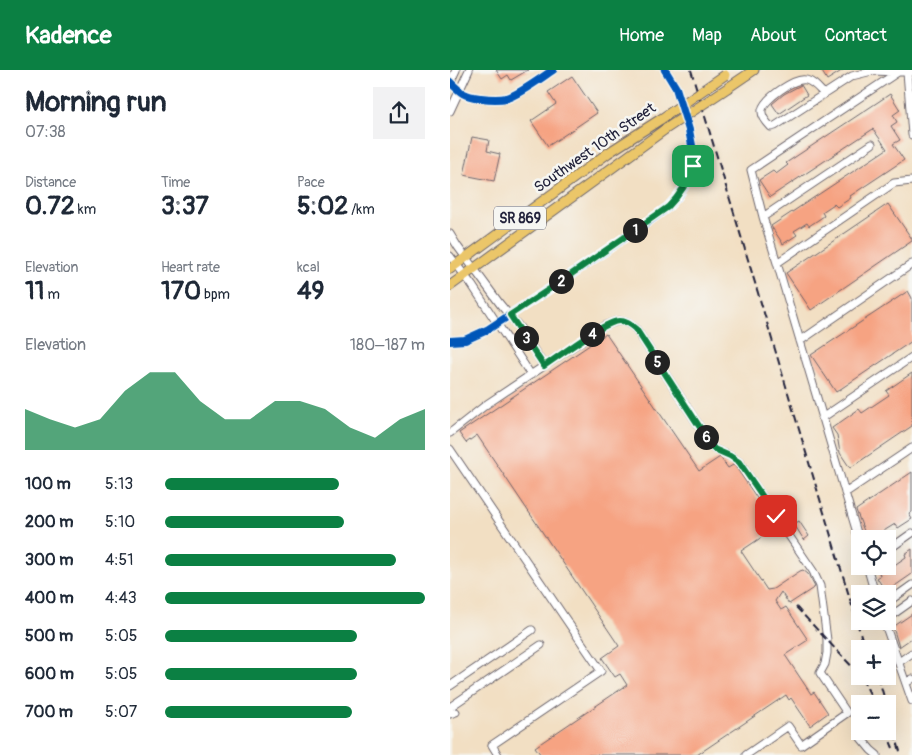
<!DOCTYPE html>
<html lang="en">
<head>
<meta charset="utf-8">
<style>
  :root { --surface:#fff; --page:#f2f2f3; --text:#1f2937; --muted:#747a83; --accent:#0b8043 }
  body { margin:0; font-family:Pangolin,sans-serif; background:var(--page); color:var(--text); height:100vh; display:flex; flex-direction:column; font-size:19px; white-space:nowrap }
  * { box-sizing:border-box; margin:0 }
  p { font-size:16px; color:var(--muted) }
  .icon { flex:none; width:28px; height:28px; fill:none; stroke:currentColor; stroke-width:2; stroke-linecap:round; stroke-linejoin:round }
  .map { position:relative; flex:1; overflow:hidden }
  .side { display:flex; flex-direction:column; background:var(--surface); width:450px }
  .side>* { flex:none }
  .buttons { position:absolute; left:401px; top:460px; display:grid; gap:10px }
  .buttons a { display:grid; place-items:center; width:45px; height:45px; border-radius:0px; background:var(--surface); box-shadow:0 5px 20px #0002; font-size:25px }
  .pin { position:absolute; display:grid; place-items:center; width:42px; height:42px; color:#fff; margin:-21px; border-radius:10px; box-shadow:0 2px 8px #0006 }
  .km { position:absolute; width:25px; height:25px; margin:-12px; border-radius:50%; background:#222; color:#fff; font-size:14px; line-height:25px; text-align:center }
  .round { display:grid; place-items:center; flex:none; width:52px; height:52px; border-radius:0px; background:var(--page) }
  .overview { display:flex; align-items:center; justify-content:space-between; height:85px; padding:0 25px }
  h1 { font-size:28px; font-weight:700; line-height:38px }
  .figures { display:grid; grid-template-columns:repeat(3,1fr); gap:8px; height:85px; padding:5px 25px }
  .figures div { display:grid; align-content:center }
  .figures b { font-size:25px; font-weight:700 }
  .figures small { font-size:14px; font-weight:400 }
  .figures p { font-size:14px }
  .chart { height:140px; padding:10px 25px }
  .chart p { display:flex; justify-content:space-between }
  .chart svg { width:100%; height:90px; margin-top:5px; fill:var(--accent); opacity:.7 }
  ul { padding:0 25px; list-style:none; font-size:16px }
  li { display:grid; grid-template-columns:80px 60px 1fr; align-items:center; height:38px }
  li i { height:12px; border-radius:6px; background:var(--accent) }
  header { display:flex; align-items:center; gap:30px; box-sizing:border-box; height:70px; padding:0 25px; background:var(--accent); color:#fff }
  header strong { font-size:24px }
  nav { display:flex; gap:28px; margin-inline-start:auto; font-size:18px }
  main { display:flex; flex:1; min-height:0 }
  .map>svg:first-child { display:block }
  .building { fill:#f6a382 }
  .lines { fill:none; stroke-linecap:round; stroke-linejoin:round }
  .minor-casing { stroke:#6b646b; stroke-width:9 }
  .major-casing { stroke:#6b646b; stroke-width:11 }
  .minor { stroke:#fff; stroke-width:7 }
  .major { stroke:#ebc669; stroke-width:9 }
  .rail { stroke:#22223b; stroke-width:2; stroke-dasharray:8 4; stroke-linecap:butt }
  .major-bridge-casing { stroke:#6b646b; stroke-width:11; stroke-linecap:butt }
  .major-bridge { stroke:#ebc669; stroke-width:9 }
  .cycleway-casing { stroke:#f6f6f2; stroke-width:11 }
  .cycleway { stroke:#0057b8; stroke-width:8 }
  .route-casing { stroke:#fff; stroke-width:10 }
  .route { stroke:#0b8043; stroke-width:6 }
  .labels { text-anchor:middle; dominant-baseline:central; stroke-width:5; stroke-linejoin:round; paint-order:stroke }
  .shield { fill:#f6f6f2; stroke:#626272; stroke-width:1 }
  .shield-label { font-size:14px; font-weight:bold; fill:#22223b }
  .street-label { font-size:15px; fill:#22223b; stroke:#f6f6f2 }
</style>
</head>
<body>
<header>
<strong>Kadence</strong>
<nav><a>Home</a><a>Map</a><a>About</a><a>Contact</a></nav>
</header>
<main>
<section class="side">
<div class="overview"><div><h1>Morning run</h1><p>07:38</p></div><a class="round"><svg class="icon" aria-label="share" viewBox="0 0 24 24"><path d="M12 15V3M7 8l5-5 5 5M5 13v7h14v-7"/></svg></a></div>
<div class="figures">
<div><p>Distance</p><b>0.72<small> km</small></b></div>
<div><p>Time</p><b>3:37</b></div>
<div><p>Pace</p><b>5:02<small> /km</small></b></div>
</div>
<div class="figures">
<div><p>Elevation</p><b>11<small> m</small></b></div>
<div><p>Heart rate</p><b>170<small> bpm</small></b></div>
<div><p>kcal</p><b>49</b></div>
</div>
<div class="chart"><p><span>Elevation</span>180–187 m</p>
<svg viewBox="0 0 160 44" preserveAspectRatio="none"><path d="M0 44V24L10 29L20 33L30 29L40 15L50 6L60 6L70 20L80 29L90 29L100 20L110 20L120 24L130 33L140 38L150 29L160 24V44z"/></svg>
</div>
<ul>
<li><b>100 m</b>5:13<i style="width:67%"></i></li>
<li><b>200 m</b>5:10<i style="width:69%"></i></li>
<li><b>300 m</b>4:51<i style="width:89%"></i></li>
<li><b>400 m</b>4:43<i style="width:100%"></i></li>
<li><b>500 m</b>5:05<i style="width:74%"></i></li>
<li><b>600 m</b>5:05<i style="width:74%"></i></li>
<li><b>700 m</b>5:07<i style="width:72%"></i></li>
</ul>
</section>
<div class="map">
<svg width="462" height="685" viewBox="0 0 462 685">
  <rect width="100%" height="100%" fill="#f6f6f2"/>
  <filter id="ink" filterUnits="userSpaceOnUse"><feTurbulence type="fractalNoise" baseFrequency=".02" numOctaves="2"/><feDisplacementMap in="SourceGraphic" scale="10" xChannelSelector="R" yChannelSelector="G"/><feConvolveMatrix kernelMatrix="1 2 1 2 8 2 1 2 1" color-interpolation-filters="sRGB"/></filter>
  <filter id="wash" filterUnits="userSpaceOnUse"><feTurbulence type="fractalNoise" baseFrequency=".0096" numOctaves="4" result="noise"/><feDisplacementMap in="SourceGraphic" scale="20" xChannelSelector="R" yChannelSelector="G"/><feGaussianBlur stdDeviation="1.12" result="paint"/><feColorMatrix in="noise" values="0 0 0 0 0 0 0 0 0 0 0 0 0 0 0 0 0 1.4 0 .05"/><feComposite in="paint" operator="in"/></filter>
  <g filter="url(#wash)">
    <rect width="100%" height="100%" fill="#f2dfc3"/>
    <g id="blocks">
      <path class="building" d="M46,0H78L61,10L58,5L52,9Z
        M371,0H393L377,10Z
        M122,6L147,43L98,76L81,51L106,34L98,22Z
        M351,15L357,25L329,44L322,34L334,24Z
        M440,24L450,40L443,45L447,52L441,56L450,70L443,74L454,90L400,126L401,128L387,137L384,134L372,142L374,146L359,156L357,153L344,161L347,165L333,174L321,156L437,79L423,59L320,127L309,110L323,101L326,104L338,95L336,93Z
        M22,67L39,70L37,81L50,84L44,111L14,105Z
        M438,134L462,169V171L361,240L336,203Z
        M458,221L462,228V271L386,322L361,285Z
        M156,264L249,401L270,387L278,398L283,395L285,396L327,457L291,481L317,520L323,519L350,501L353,500L358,504L365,517L339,534L331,522L325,531L331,540L336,537L358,570L335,585L361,624L364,622L378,643L360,656L341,628L339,630L336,625L247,685H91L85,677L177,615L170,604L165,607L152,588L169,576L27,365L16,373L9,363Z
        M462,303V356L400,398L390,383L387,365L382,358L409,339L412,343L439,325L436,321Z
        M462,402V442L459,444L462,449L448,458L445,454L432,462L436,469H417L406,440Z
        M349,451L359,466L354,470L344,454Z
        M462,479V504L436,522L427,508L430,506L429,502L441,493L443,496L456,487L455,484Z
        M462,544V564H461L462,568L449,577L443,557Z"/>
    </g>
  </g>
  <g filter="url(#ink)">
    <use href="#blocks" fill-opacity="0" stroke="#6b646b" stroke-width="1"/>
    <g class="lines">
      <g class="minor-casing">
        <path id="minor" d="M462,2H457L462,65
          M0,12C11,23 14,26 30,28C39,29 47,30 57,28C70,24 91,8 103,0
          M0,13L6,0
          M374,24C368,18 364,12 356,10C345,7 314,29 312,40C311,46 316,52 321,57L325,56L402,6L422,1L448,2
          M0,41L19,0
          M422,74L313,147L327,193L444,113L462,111
          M313,147L301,100L448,2H457V0
          M0,164L8,177L50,234L70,258L94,296
          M0,186L22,215L81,305
          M327,193L410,473
          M0,271L15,270L37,260L110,212L199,151L218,137L228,126L239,109L244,86L239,60L226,18L215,0
          M350,271L462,194
          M372,348L462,287
          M0,363L37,334L154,256C168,250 173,248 186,259L264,379L280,386L289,392L363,501L370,516L377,570V583L375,594L370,603L397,643L351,675L338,656L296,685
          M0,379L151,601L42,675L48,685
          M395,423L462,378
          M438,480L462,463
          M417,496L425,524
          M438,532L462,515
          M438,548L462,531
          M434,551L462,631
          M449,592L462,583
          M456,613L462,609
          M0,616L82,560
          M0,637L91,575
          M0,644L6,642
          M411,668L421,680L427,685"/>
      </g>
      <g class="major-casing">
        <path id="major" d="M279,17L304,0
          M0,199L158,83L211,49
          M0,216L214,60"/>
      </g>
      <use href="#minor" class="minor"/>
      <use href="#major" class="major"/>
      <path class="rail" d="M241,0L415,579
        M346,537L408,603L417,618L425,634
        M428,606L436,634
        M438,639L451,685
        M436,661L443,678"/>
      <g class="major-bridge-casing">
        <path id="major-bridge" d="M211,49L275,5
          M214,60L279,17"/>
      </g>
      <use href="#major-bridge" class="major-bridge"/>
      <g class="cycleway-casing">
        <path id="cycleway" d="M0,12C11,23 14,26 30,28C39,29 47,30 57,28C70,24 91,8 103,0
          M0,271L15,270L37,260L110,212L199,151L218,137L228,126L239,109L244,86L239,60L226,18L215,0"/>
      </g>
      <use href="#cycleway" class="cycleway"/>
    </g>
  </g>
  <g class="lines" filter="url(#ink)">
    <g class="route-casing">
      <path id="route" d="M243,96C238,113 230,125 218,137L110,212L60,245L94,296C108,287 155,251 169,251C176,251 180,254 186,259L264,379L280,386L289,392L326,446"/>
    </g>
    <use href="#route" class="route"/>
  </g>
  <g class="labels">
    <rect class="shield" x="44" y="136.5" width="52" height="23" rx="4"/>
    <g class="shield-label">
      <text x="70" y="148">SR 869</text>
    </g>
    <g class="street-label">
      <text transform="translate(145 78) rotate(-35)">Southwest 10th Street</text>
    </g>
  </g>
</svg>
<div class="buttons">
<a><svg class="icon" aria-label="locate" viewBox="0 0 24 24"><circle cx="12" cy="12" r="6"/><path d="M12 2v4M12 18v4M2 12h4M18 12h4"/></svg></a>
<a><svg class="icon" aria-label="layers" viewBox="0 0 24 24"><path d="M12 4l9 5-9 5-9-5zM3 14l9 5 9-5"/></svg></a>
<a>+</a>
<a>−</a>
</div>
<div class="pin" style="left:243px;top:96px;background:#1e9e55"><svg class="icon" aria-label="arrive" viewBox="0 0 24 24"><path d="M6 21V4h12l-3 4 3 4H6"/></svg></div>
<div class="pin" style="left:326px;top:446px;background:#d93025"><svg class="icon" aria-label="check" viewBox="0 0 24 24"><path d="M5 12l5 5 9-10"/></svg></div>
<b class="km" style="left:185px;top:160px">1</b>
<b class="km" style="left:111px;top:211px">2</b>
<b class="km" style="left:76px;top:268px">3</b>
<b class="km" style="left:142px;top:264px">4</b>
<b class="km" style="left:207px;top:292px">5</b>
<b class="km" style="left:256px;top:367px">6</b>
</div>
</main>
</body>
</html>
